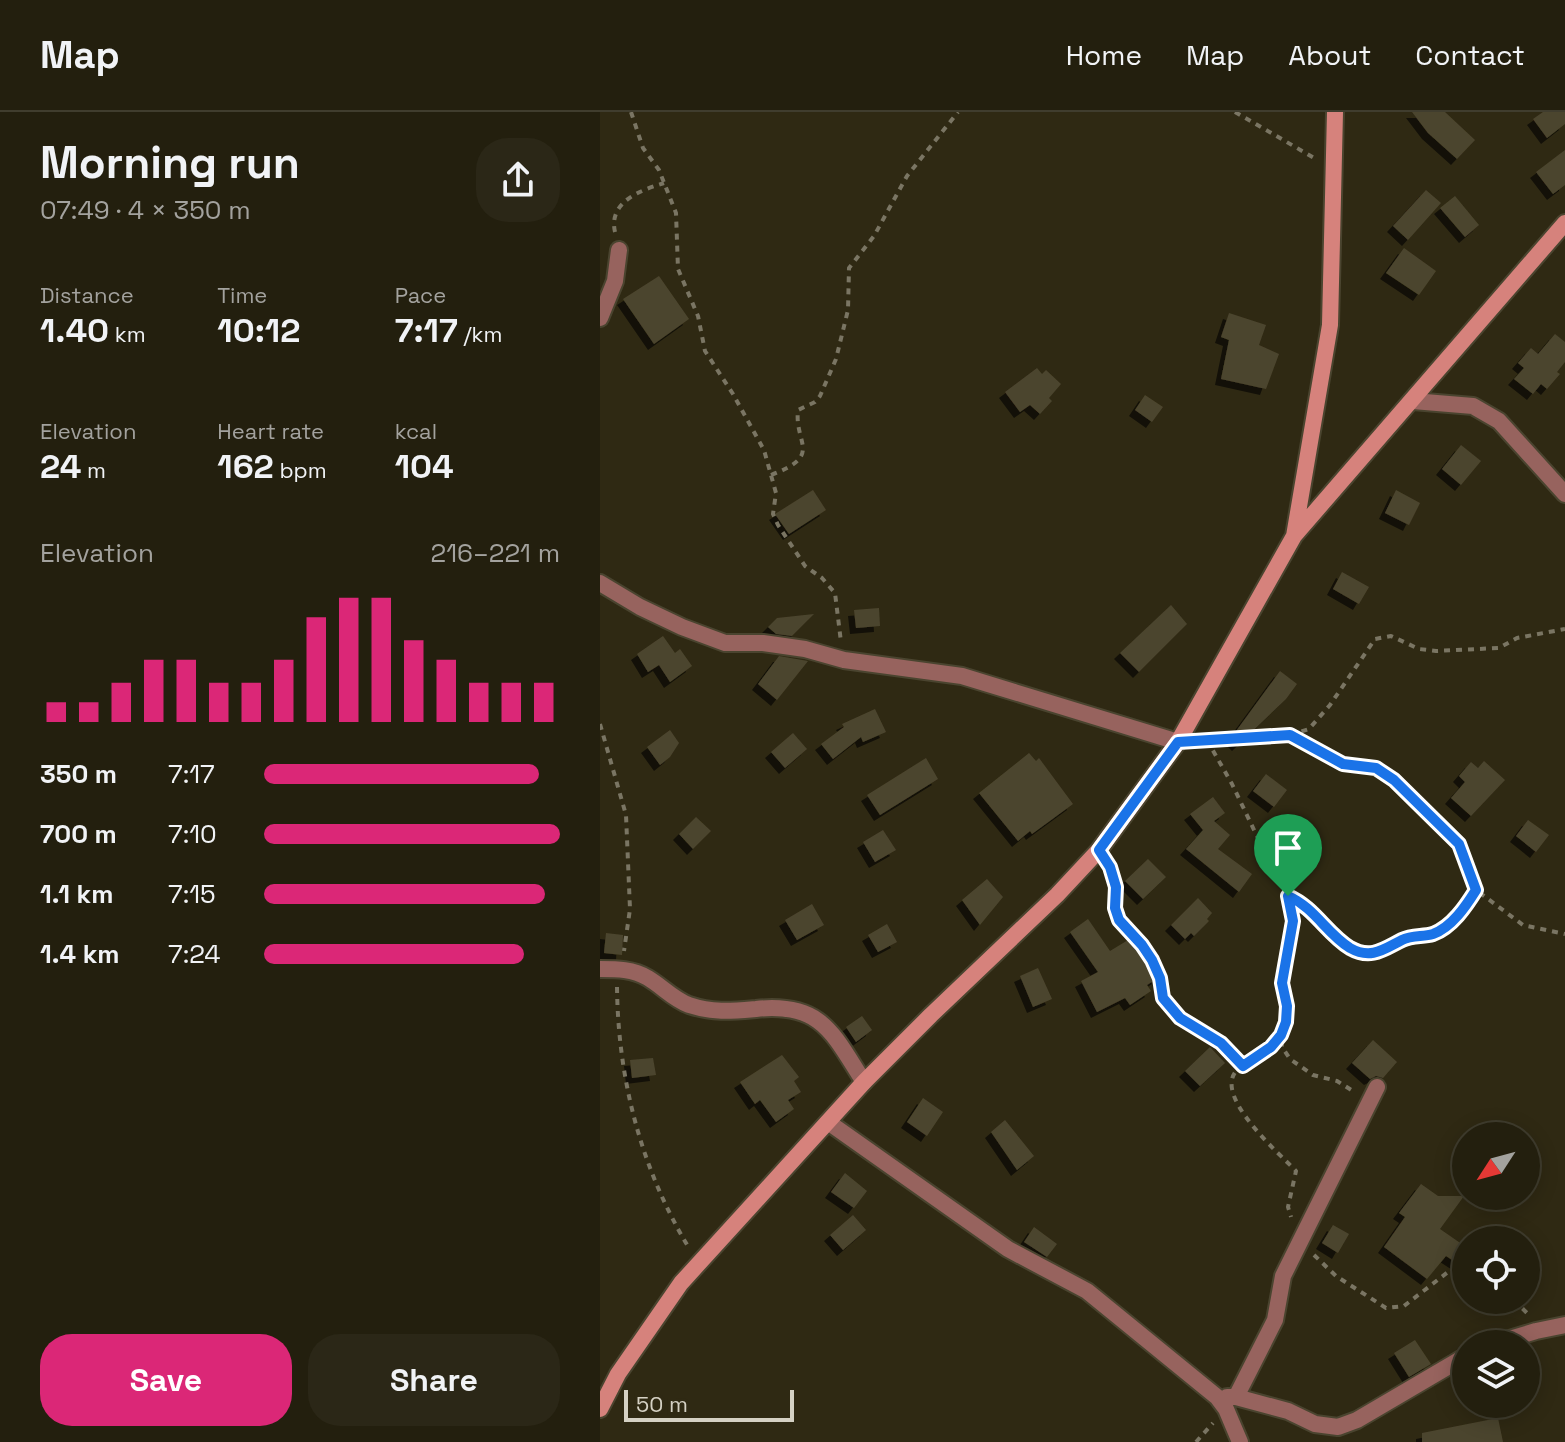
<!DOCTYPE html>
<html lang="en">
<head>
<meta charset="utf-8">
<style>
  :root { --surface:#231f0e; --page:#2b2717; --text:#f1f3f6; --muted:#a3a29e; --line:#403d2e; --accent:#db2777 }
  body { margin:0; font-family:"Space Grotesk",sans-serif; background:var(--page); color:var(--text); height:100vh; display:flex; flex-direction:column; font-size:30px; white-space:nowrap }
  * { box-sizing:border-box; margin:0 }
  p { font-size:26px; color:var(--muted) }
  .icon { flex:none; width:44px; height:44px; fill:none; stroke:currentColor; stroke-width:2; stroke-linecap:round; stroke-linejoin:round }
  .map { position:relative; flex:1; overflow:hidden }
  .sheet { display:flex; flex-direction:column; background:var(--surface); width:600px }
  .sheet>* { flex:none }
  .needle { width:52px; rotate:234deg }
  .buttons { position:absolute; left:852px; top:1010px; display:grid; gap:16px }
  .buttons a { display:grid; place-items:center; width:88px; height:88px; border-radius:50%; background:var(--surface); box-shadow:0 4px 20px #0003,0 0 0 2px var(--line); font-size:40px }
  .scale { position:absolute; left:24px; bottom:20px; width:170px; box-sizing:border-box; padding-left:8px; border:4px solid #d5d1c4; border-top:0; font-size:22px; line-height:28px; white-space:nowrap; color:#d5d1c4; -webkit-text-stroke:6px #2f2913; paint-order:stroke }
  .pin { position:absolute; display:grid; place-items:center; width:68px; height:68px; color:#fff; margin:-82px -34px; border-radius:50% 50% 50% 0; rotate:-45deg; box-shadow:0 0 8px #0007 }
  .pin .icon { rotate:45deg }
  .round { display:grid; place-items:center; flex:none; width:84px; height:84px; border-radius:32px; background:var(--page) }
  .overview { display:flex; align-items:center; justify-content:space-between; height:136px; padding:0 40px }
  h1 { font-size:44px; font-weight:700; line-height:60px }
  .stats { display:grid; grid-template-columns:repeat(3,1fr); gap:12px; height:136px; padding:8px 40px }
  .stats div { display:grid; align-content:center }
  .stats b { font-size:34px; font-weight:700 }
  .stats small { font-size:22px; font-weight:400 }
  .stats p { font-size:22px }
  .chart { height:224px; padding:16px 40px }
  .chart p { display:flex; justify-content:space-between }
  .chart svg { width:100%; height:144px; margin-top:8px; stroke:var(--accent); stroke-width:6 }
  .button { display:flex; gap:16px; margin-top:auto; padding:16px 40px }
  .button a { flex:1; height:92px; border-radius:32px; background:var(--accent); color:#fff; font-size:32px; font-weight:700; line-height:92px; text-align:center }
  .button a+a { background:var(--page); color:var(--text) }
  ul { padding:0 40px; list-style:none; font-size:26px }
  li { display:grid; grid-template-columns:128px 96px 1fr; align-items:center; height:60px }
  li i { height:20px; border-radius:10px; background:var(--accent) }
  header { display:flex; align-items:center; gap:48px; box-sizing:border-box; height:112px; padding:0 40px; background:var(--surface); border-bottom:2px solid var(--line) }
  header strong { font-size:38px }
  nav { display:flex; gap:44px; margin-inline-start:auto; font-size:28px }
  main { display:flex; flex:1; min-height:0 }
  .map>svg:first-child { display:block }
  .building { fill:#4c452e; filter:url(#shadow) }
  .lines { fill:none; stroke-linecap:round; stroke-linejoin:round }
  .street-casing { stroke:#4a442f; stroke-width:20 }
  .secondary-casing { stroke:#4a442f; stroke-width:20 }
  .path { stroke:#7a7563; stroke-width:4; stroke-dasharray:6 6; stroke-linecap:butt }
  .street { stroke:#97635e; stroke-width:16 }
  .secondary { stroke:#d6827c; stroke-width:16 }
  .route-casing { stroke:#fff; stroke-width:16 }
  .route { stroke:#1a73e8; stroke-width:10 }
</style>
</head>
<body>
<header>
<strong>Map</strong>
<nav><a>Home</a><a>Map</a><a>About</a><a>Contact</a></nav>
</header>
<main>
<section class="sheet">
<div class="overview"><div><h1>Morning run</h1><p>07:49 · 4 × 350 m</p></div><a class="round"><svg class="icon" aria-label="share" viewBox="0 0 24 24"><path d="M12 15V3M7 8l5-5 5 5M5 13v7h14v-7"/></svg></a></div>
<div class="stats">
<div><p>Distance</p><b>1.40<small> km</small></b></div>
<div><p>Time</p><b>10:12</b></div>
<div><p>Pace</p><b>7:17<small> /km</small></b></div>
</div>
<div class="stats">
<div><p>Elevation</p><b>24<small> m</small></b></div>
<div><p>Heart rate</p><b>162<small> bpm</small></b></div>
<div><p>kcal</p><b>104</b></div>
</div>
<div class="chart"><p><span>Elevation</span>216–221 m</p>
<svg viewBox="0 0 160 44" preserveAspectRatio="none"><path d="M5 44V38M15 44V38M25 44V32M35 44V25M45 44V25M55 44V32M65 44V32M75 44V25M85 44V12M95 44V6M105 44V6M115 44V19M125 44V25M135 44V32M145 44V32M155 44V32"/></svg>
</div>
<ul>
<li><b>350 m</b>7:17<i style="width:93%"></i></li>
<li><b>700 m</b>7:10<i style="width:100%"></i></li>
<li><b>1.1 km</b>7:15<i style="width:95%"></i></li>
<li><b>1.4 km</b>7:24<i style="width:88%"></i></li>
</ul>
<div class="button"><a>Save</a><a>Share</a></div>
</section>
<div class="map">
<svg width="965" height="1330" viewBox="0 0 965 1330">
  <defs>
    <filter id="shadow"><feDropShadow dx="-6" dy="6" stdDeviation="0" flood-color="#0009"/></filter>
  </defs>
  <rect width="100%" height="100%" fill="#2f2913"/>
  <path class="building" d="M812,0H845L875,28L857,47L828,21Z
    M943,0H965V12L947,26L933,7Z
    M965,38V73L953,82L936,60Z
    M826,78L841,91L808,128L793,114Z
    M855,84L879,113L865,125L840,96Z
    M804,136L836,159L819,183L786,161Z
    M59,164L89,207L54,232L23,187Z
    M629,201L666,213L659,233L679,242L666,277L621,267L629,228L621,225Z
    M955,222L965,230V250L957,260L960,262L947,277L941,272L933,282L914,267L924,256L918,251L931,236L938,242Z
    M437,256L442,262L446,258L461,272L449,286L452,289L440,302L430,293L420,300L405,280Z
    M545,283L563,295L552,310L535,298Z
    M861,333L881,349L861,373L842,357Z
    M213,378L226,398L189,422L175,402Z
    M796,378L820,391L809,413L785,401Z
    M742,460L769,475L759,492L733,477Z
    M571,493L587,512L539,560L520,541Z
    M279,496L280,514L256,516L254,498Z
    M214,502L192,524L176,522L168,515L177,506Z
    M63,524L75,541L80,537L92,554L70,570L59,553L48,560L37,542Z
    M179,544L208,549L177,588L158,572Z
    M680,559L697,572L686,587L638,633L631,626Z
    M275,597L286,620L263,630L261,625L233,647L221,632L244,615L242,612Z
    M70,618L79,631L70,645L60,653L47,635Z
    M193,621L207,637L185,656L171,640Z
    M429,641L436,649L439,646L473,692L432,722L430,719L418,729L379,681Z
    M326,646L338,667L280,703L267,683Z
    M884,649L905,668L871,704L851,686L865,670L859,664L871,650L878,656Z
    M666,662L687,678L674,695L653,679Z
    M613,685L625,701L614,709L630,723L618,737L652,762L639,780L586,737L604,717L603,718L590,702Z
    M96,705L111,719L93,737L79,722Z
    M928,708L949,723L936,740L916,724Z
    M283,718L296,738L275,750L263,730Z
    M548,747L566,765L543,787L525,769Z
    M387,767L403,785L380,813L362,788Z
    M598,786L612,801L607,807L609,809L594,824L591,821L585,827L571,813Z
    M212,792L224,813L197,828L185,808Z
    M488,807L510,839L533,825L558,866L547,873L551,879L530,893L525,886L497,900L481,869L498,860L470,820Z
    M287,812L297,830L278,840L268,823Z
    M6,821L23,823L22,843L4,841Z
    M438,856L452,887L433,895L420,864Z
    M262,904L272,918L256,930L246,915Z
    M773,928L797,950L783,966L776,964L770,967L752,951Z
    M610,935L625,951L600,974L585,959Z
    M182,943L199,965L194,969L201,980L188,988L194,997L176,1010L160,988L155,992L140,970Z
    M53,946L56,963L32,966L30,948Z
    M323,986L343,1000L327,1024L307,1010Z
    M405,1008L434,1044L417,1058L391,1020Z
    M245,1061L267,1079L254,1096L231,1080Z
    M821,1072L838,1084H864L840,1117L866,1135V1157L846,1144L827,1167L784,1135L805,1105L799,1101Z
    M253,1103L266,1118L243,1138L230,1123Z
    M733,1113L749,1122L738,1141L722,1131Z
    M434,1115L457,1132L447,1145L424,1130Z
    M815,1228L831,1252L809,1265L794,1241Z
    M898,1306L903,1330H822V1321Z"/>
  <g class="lines">
    <g class="street-casing">
      <path id="street" d="M0,206L15,169L19,138
        M813,289L873,294L899,309L965,382
        M0,471L40,495L82,515L125,531H163L205,537L244,548L362,564L578,630
        M0,857C17,857 33,857 48,866C63,875 73,887 89,893C113,901 132,899 156,897C222,890 233,922 264,970
        M228,1010L408,1137L487,1179L617,1285L626,1297L640,1330
        M893,1232L936,1219L965,1213
        M627,1285H636L688,1299L715,1312L738,1315L757,1308L866,1244
        M636,1285L675,1208L683,1164L777,975"/>
    </g>
    <g class="secondary-casing">
      <path id="secondary" d="M694,424L965,111
        M0,1297L18,1262L81,1171L264,970L331,903L457,783L499,738L578,630L694,424L730,213L735,0"/>
    </g>
    <path class="path" d="M31,0L43,36L59,58L76,101L78,157L98,204L105,239L133,282L164,338L176,381L173,402L178,413L205,454L222,466L235,481L241,530
      M635,0L716,47
      M15,120C8,89 42,78 64,71
      M171,363C224,343 194,332 198,298L215,290L220,284L236,247L248,198L249,156L274,124L307,64L358,0
      M0,612L26,703L30,797L24,839
      M690,623L709,617L730,593L775,527L791,524L819,537L836,539L899,536L917,526L965,517
      M607,628L632,672L667,745L687,775L693,809L682,871L687,902L681,923L682,935L690,947L713,963L737,969L753,979
      M602,629L690,623L743,652L776,656L794,668L859,732L876,778L923,813L965,822
      M510,754L516,775L515,796L519,808L542,833L552,848L560,866L563,886L580,906L621,931L643,954
      M688,784C715,796 727,821 750,836C771,848 784,837 802,828C812,823 823,825 833,822C852,815 866,794 876,778
      M17,875C18,967 41,1057 89,1136
      M681,923C666,941 650,944 637,958C612,984 680,1042 696,1059L688,1095L691,1105
      M714,1143L736,1164L786,1196L804,1194L848,1160L866,1162
      M914,1188L929,1203
      M596,1330L613,1311"/>
    <use href="#street" class="street"/>
    <use href="#secondary" class="secondary"/>
  </g>
  <g class="lines">
    <g class="route-casing">
      <path id="route" d="M690,623L743,652L776,656L794,668L859,732L876,778C866,794 852,815 833,822C823,825 812,823 802,828C784,837 771,848 750,836C726,821 715,796 688,784L693,809L682,871L687,894L686,910L681,923L671,935L643,954L621,931L580,906L563,886L560,866L552,848L542,833L519,808L515,796L516,775L510,755L499,738L578,630Z"/>
    </g>
    <use href="#route" class="route"/>
  </g>
</svg>
<div class="buttons">
<a><svg class="needle" viewBox="-14 -14 28 28"><path d="M0-13l5 13h-10z" fill="#e53935"/><path d="M0 13l5-13h-10z" fill="#a3a29e"/></svg></a>
<a><svg class="icon" aria-label="locate" viewBox="0 0 24 24"><circle cx="12" cy="12" r="6"/><path d="M12 2v4M12 18v4M2 12h4M18 12h4"/></svg></a>
<a><svg class="icon" aria-label="layers" viewBox="0 0 24 24"><path d="M12 4l9 5-9 5-9-5zM3 14l9 5 9-5"/></svg></a>
</div>
<div class="scale">50 m</div>
<div class="pin" style="left:688px;top:784px;background:#1e9e55"><svg class="icon" aria-label="arrive" viewBox="0 0 24 24"><path d="M6 21V4h12l-3 4 3 4H6"/></svg></div>
</div>
</main>
</body>
</html>
